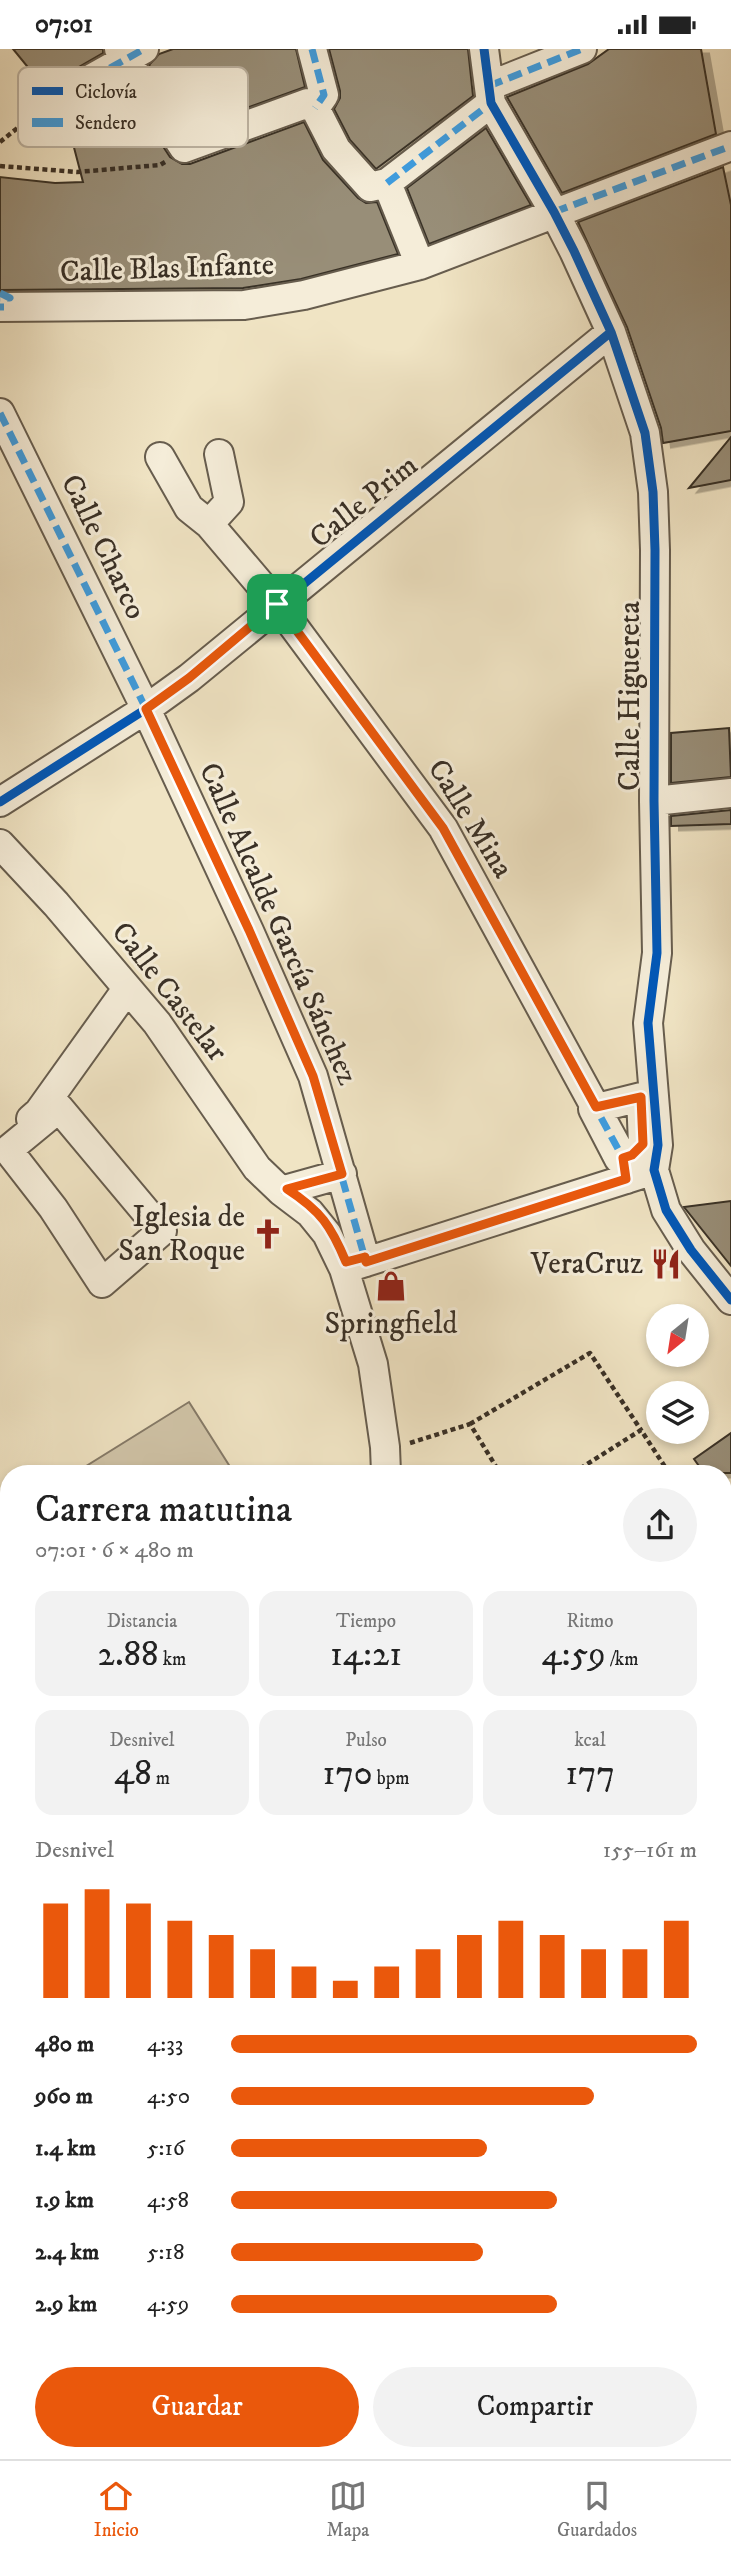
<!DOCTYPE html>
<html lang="es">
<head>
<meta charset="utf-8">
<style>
  :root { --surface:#fff; --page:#f2f2f2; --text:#222; --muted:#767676; --line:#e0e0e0; --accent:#ea580c }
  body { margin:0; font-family:"IM FELL DW Pica",serif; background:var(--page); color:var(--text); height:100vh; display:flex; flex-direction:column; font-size:26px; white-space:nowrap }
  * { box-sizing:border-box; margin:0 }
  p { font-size:23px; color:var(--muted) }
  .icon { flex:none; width:38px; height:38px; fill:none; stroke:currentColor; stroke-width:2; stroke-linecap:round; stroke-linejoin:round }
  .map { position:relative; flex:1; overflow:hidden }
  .sheet { position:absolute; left:0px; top:1416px; width:732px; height:996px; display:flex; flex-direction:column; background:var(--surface); border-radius:28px 28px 0 0; box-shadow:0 4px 10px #0003 }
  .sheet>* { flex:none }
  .needle { width:46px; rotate:210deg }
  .fabs { position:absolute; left:646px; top:1255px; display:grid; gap:14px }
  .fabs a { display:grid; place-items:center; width:63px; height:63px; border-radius:50%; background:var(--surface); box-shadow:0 4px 10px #0003; font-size:35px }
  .pin { position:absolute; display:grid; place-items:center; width:60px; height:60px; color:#fff; margin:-30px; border-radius:14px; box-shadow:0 4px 10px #0006 }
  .round { display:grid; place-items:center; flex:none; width:74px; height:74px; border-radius:37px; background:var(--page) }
  .summary { display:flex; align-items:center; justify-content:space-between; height:119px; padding:0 35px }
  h1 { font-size:38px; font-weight:600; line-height:52px }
  .metrics { display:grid; grid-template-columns:repeat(3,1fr); gap:10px; height:119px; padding:7px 35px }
  .metrics div { display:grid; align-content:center; border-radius:18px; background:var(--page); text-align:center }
  .metrics b { font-size:35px; font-weight:600 }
  .metrics small { font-size:19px; font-weight:400 }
  .metrics p { font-size:19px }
  .chart { height:196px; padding:14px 35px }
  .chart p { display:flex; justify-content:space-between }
  .chart svg { width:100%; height:126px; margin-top:7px; stroke:var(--accent); stroke-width:6 }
  .action { display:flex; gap:14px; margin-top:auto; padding:14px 35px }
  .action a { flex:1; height:80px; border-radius:42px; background:var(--accent); color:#fff; font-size:28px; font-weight:600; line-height:80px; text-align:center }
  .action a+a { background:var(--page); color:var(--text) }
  ul { padding:0 35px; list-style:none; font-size:23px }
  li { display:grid; grid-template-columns:112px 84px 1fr; align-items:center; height:52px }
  li i { height:18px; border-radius:9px; background:var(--accent) }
  .status { display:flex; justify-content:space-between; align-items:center; height:49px; padding:0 35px; background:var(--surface); direction:ltr }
  .status svg { height:19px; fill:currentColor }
  .tab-bar { display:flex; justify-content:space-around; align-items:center; height:98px; border-top:2px solid var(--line); background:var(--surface); font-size:19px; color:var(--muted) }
  .tab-bar a { display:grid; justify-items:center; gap:4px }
  .tab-bar .active { color:var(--accent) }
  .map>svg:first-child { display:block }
  .green { fill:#d1c5a9; stroke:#857a68; stroke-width:2 }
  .building { fill:#988e78; stroke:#393026; stroke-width:2; filter:url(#shadow) }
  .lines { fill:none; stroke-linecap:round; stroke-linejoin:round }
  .minor-tunnel { stroke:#cbc0a4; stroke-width:28; stroke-dasharray:28 14; stroke-linecap:butt }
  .minor-casing { stroke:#675d4e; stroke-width:32 }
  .path { stroke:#393026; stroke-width:4.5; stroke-dasharray:5 3.5; stroke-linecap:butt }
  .minor { stroke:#f5edd9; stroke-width:28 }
  .quiet { stroke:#3e9de0; stroke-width:7; stroke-dasharray:14 7; stroke-linecap:butt }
  .cycleway-casing { stroke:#f5edd9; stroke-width:13 }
  .cycleway { stroke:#0057b8; stroke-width:9 }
  .route-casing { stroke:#fff; stroke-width:14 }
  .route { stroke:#ea580c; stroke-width:9 }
  .labels { text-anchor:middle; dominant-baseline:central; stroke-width:6; stroke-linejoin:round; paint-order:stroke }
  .street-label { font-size:30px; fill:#393026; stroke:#f5edd9 }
  .poi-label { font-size:30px; fill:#393026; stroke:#f5edd9; text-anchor:end }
  .key { fill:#f5edd9; stroke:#bdb4a3; stroke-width:2 }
  .key-label { font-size:19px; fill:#393026 }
</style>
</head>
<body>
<div class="status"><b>07:01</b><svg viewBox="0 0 49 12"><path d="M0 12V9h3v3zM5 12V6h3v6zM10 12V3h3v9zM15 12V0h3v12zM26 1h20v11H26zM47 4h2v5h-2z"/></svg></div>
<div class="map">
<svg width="731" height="2410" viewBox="0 0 731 2410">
  <defs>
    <filter id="shadow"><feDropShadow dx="8" dy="4.5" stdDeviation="0" flood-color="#0004"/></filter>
  </defs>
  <rect width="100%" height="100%" fill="#f0e4c4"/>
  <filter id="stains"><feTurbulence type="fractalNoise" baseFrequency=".00286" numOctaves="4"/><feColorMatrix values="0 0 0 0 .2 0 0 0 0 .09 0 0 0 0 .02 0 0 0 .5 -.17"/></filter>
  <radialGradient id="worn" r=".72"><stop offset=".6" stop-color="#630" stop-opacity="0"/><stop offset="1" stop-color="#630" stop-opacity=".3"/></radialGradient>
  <path class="green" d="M189,1353L234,1424H75Z
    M9,1484V1590L0,1595V1490Z"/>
  <path class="building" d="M13,0H103V4L44,38Z
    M173,0H296L305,38L191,79L149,16L159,5Z
    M329,0H468L473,47L376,120L350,91L334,60L340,49V42Z
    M609,0H701L716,85L562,144L507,48L588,15Z
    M120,32L170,108L182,115H190L304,73L323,111L358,149L366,154L377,153L398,205L301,230L243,239L0,241V128L55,134L83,133L65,64Z
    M486,79L531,156L429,195L407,139Z
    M723,118L731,156V382L663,394L661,379L627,278L578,173Z
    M731,388V431L689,439Z
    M729,679L731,728L671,734V684Z
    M731,761V775L671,777V767Z
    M731,1152V1217L684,1158Z
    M731,1384V1424H704L694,1410Z"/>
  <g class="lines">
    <path class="minor-tunnel" d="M725,1457L731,1454"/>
    <g class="minor-casing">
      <path id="minor" d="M119,0L184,99L308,54L315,59L336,100L370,138L387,134L420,216
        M312,0L324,46L315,59
        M484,0L491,54L554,163L574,202L611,283L645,384L653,443L655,501L654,752L657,904L648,974L658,1096L654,1121L666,1161L691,1201L731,1251
        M489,37L582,0
        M55,50L144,0
        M387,134L491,54
        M0,258L244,256L304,246L420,216L731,97
        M0,364L146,660L249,882L313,1027L366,1213
        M160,408L189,459L209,475L229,453L219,405
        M209,475L277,555L443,779L623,1109L627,1130
        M654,752L731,744
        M0,753L146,660L189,629L611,283
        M0,795L56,855L157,974L257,1119L281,1142L310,1164L327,1185L344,1220L373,1315L385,1398L386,1424
        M641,1048L643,1095L632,1106L619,1110L593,1060Z
        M59,1059L162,1182L102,1234L53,1159L8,1101Z
        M31,1070L39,1063L127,940
        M281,1142L342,1125
        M350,1218L645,1124
        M723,1498L731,1513
        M723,1539H731
        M723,1677L731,1675
        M0,1685H9
        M723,1784L731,1807
        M723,1948L731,1950
        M0,1949L9,1944
        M723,2033H731
        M0,2073L9,2068
        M0,2173H9
        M723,2180H731
        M723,2309L731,2306
        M90,2410L91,2403
        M377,2410L379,2403
        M570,2410L571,2403"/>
    </g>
    <path class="path" d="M0,93L35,65
      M0,117L77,123L160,116L165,113
      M470,1375L590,1304L641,1381
      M410,1394L470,1375L500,1424
      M573,1424L641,1381L669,1424
      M723,1458L725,1457"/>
    <use href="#minor" class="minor"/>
    <path class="quiet" d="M312,0L324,46L315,59
      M489,37L582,0
      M55,50L144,0
      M387,134L491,54
      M554,163L731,97
      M0,244L10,249H0
      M0,258H4
      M0,364L146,660L249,882L313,1027L366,1213
      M277,555L443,779L623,1109L627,1130
      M281,1142L342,1125
      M725,1457L731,1454
      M723,1948L731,1950
      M0,2073L9,2068"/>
    <g class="cycleway-casing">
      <path id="cycleway" d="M484,0L491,54L554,163L574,202L611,283L645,384L653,443L655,501L654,752L657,904L648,974L658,1096L654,1121L666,1161L691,1201L731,1251
        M0,753L146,660L189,629L611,283"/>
    </g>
    <use href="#cycleway" class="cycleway"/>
  </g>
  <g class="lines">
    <g class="route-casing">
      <path id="route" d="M277,555L443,779L596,1058L641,1048L643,1095L632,1106L623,1109L626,1130L366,1213L365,1208L346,1213C331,1177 321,1162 287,1140L342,1125L313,1027L249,881L146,660L189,629Z"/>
    </g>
    <use href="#route" class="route"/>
  </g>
  <defs>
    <g id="church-bare" transform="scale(2.415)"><path d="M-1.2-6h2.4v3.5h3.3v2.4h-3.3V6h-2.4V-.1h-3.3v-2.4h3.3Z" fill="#8f2418" stroke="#f5edd9" stroke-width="2.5" paint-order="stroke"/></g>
    <g id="restaurant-bare" transform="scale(2.415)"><path d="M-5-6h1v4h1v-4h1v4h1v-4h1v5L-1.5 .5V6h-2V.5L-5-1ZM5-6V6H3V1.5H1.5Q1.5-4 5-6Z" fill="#8f2418" stroke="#f5edd9" stroke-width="2.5" paint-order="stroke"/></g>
    <g id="shop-bare" transform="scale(2.415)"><path d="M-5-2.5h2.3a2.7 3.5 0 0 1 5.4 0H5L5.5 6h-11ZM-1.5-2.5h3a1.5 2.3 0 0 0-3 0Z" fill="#8f2418" stroke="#f5edd9" stroke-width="2.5" paint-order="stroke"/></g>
  </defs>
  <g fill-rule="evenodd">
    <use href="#church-bare" x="268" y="1185"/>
    <use href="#restaurant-bare" x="666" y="1215"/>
    <use href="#shop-bare" x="391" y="1237"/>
  </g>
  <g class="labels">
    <g class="street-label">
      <text transform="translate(167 220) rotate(-2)">Calle Blas Infante</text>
      <text transform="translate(364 453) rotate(-39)">Calle Prim</text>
      <text transform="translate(103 498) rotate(64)">Calle Charco</text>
      <text transform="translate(630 647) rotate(-90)">Calle Higuereta</text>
      <text transform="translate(470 770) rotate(58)">Calle Mina</text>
      <text transform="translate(278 875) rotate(66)">Calle Alcalde García Sánchez</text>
      <text transform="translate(169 943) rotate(52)">Calle Castelar</text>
    </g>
    <g class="poi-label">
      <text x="245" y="1168">Iglesia de<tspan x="245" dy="34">San Roque</tspan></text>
      <text x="643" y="1215">VeraCruz</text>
      <text x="391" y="1275" text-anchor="middle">Springfield</text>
    </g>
  </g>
  <rect x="18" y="18" width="230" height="80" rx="10" class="key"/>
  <rect x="32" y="38" width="31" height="8" fill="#0057b8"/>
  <rect x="32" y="69" width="31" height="9" fill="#3e9de0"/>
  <g class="key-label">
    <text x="75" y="49">Ciclovía</text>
    <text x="75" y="80">Sendero</text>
  </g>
  <rect width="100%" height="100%" filter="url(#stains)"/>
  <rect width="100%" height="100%" fill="url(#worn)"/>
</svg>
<div class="fabs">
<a><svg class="needle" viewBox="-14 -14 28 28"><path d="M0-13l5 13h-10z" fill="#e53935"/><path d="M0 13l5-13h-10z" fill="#767676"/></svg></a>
<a><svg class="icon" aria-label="layers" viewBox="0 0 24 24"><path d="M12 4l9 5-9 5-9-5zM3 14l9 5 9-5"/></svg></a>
</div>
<div class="pin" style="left:277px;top:555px;background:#1e9e55"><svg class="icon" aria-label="arrive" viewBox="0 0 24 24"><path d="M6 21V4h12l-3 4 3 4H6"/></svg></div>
<section class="sheet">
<div class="summary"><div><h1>Carrera matutina</h1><p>07:01 · 6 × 480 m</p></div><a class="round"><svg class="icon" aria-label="share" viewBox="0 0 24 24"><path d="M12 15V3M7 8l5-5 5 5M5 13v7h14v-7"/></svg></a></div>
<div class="metrics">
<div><p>Distancia</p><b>2.88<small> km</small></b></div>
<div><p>Tiempo</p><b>14:21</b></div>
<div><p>Ritmo</p><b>4:59<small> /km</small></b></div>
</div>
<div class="metrics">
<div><p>Desnivel</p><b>48<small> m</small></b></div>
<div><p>Pulso</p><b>170<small> bpm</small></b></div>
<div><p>kcal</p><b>177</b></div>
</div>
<div class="chart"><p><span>Desnivel</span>155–161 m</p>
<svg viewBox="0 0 160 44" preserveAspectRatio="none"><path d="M5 44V11M15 44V6M25 44V11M35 44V17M45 44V22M55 44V27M65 44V33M75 44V38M85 44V33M95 44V27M105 44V22M115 44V17M125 44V22M135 44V27M145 44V27M155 44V17"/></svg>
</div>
<ul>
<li><b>480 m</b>4:33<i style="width:100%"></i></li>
<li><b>960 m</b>4:50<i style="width:78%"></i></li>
<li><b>1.4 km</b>5:16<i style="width:55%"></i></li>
<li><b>1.9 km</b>4:58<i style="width:70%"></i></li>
<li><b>2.4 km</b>5:18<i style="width:54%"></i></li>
<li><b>2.9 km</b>4:59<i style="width:70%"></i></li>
</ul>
<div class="action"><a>Guardar</a><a>Compartir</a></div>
</section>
</div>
<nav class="tab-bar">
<a class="active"><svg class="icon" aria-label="home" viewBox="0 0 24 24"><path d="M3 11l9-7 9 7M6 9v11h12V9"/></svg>Inicio</a>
<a><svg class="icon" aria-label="map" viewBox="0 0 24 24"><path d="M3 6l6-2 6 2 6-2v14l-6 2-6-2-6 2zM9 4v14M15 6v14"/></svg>Mapa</a>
<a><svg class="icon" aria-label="saved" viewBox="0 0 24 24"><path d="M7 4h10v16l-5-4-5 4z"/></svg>Guardados</a>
</nav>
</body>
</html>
